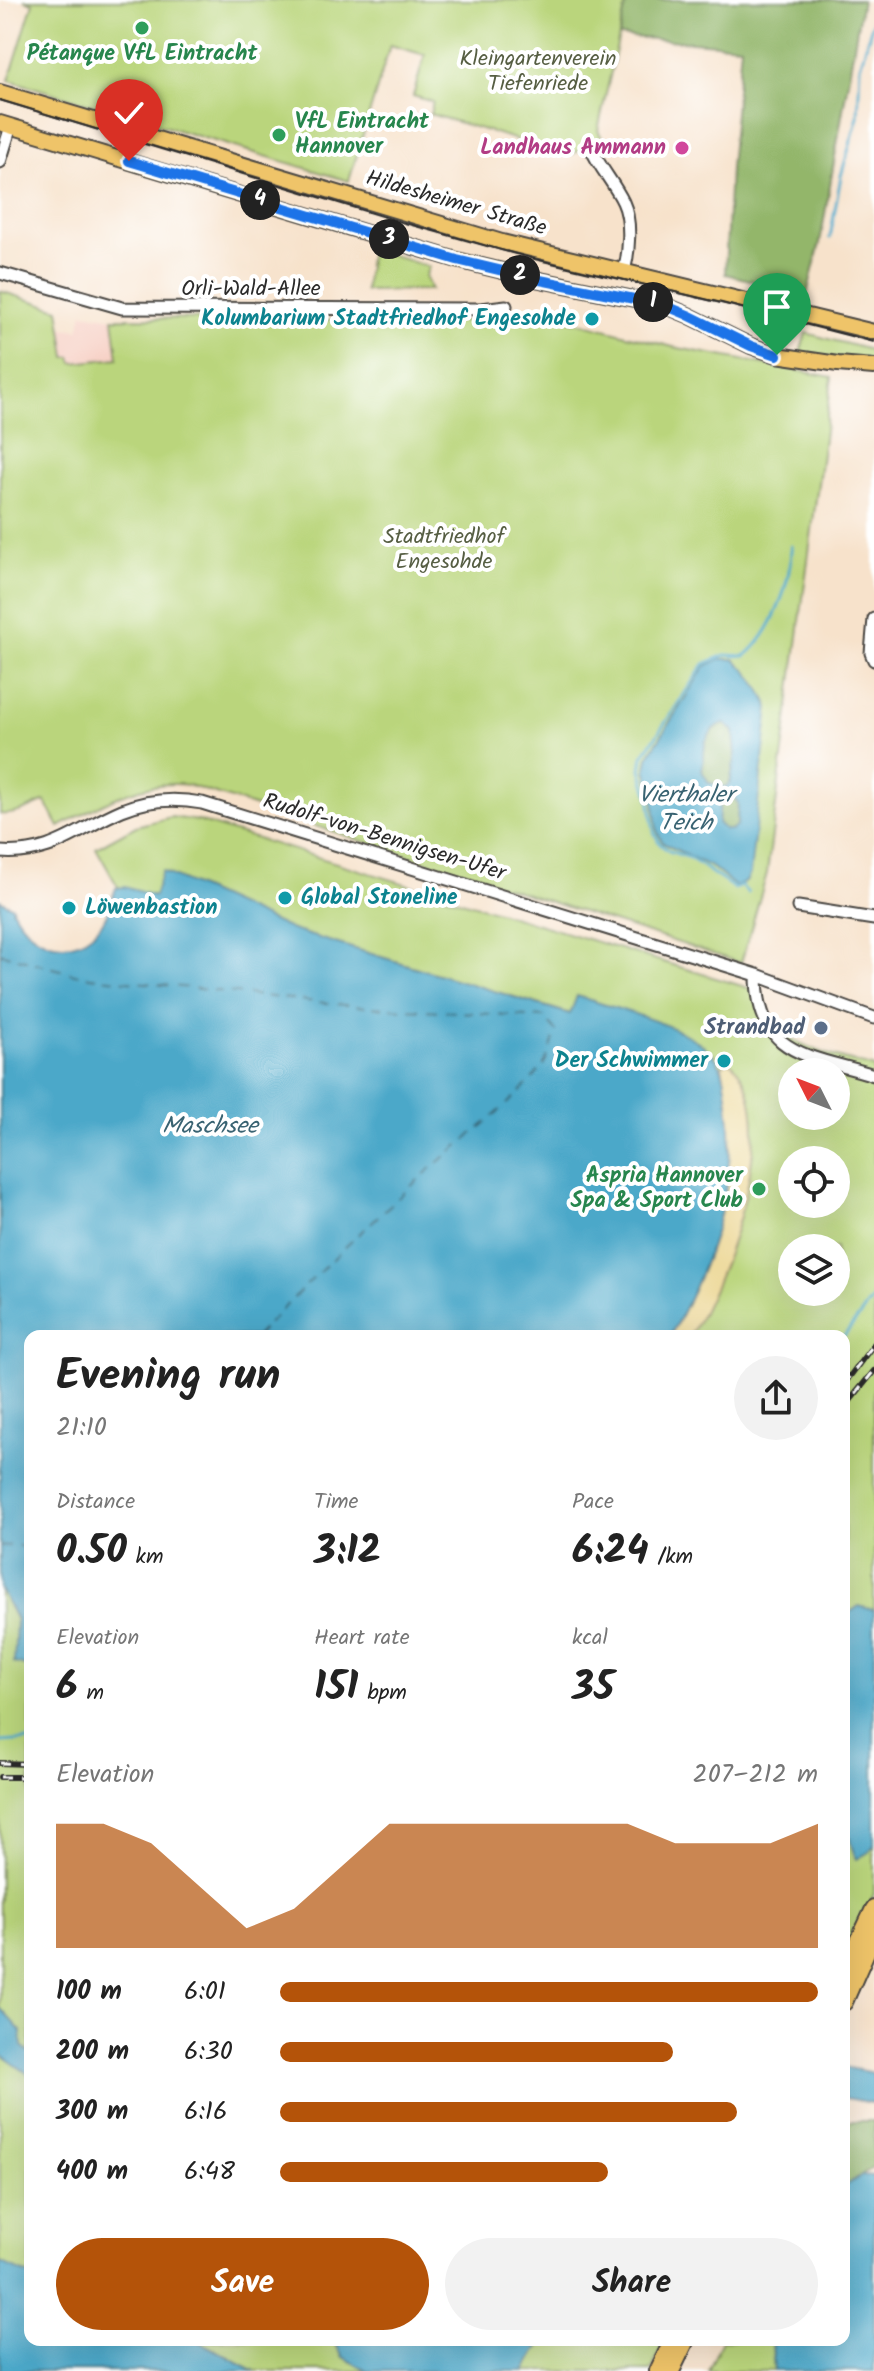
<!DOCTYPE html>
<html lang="en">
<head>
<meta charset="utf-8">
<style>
  :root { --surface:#fff; --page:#f2f2f2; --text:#222; --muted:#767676; --accent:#b45309 }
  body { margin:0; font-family:Kalam,sans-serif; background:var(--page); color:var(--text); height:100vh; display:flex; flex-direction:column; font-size:30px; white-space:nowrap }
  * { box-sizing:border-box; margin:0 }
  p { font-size:26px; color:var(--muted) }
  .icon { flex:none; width:44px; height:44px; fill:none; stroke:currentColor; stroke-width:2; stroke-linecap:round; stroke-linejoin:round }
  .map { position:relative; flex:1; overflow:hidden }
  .panel { position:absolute; left:24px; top:1330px; width:826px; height:1016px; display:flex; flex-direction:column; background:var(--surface); border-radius:16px; box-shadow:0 8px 32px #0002 }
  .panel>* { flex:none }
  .needle { width:52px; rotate:312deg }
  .tools { position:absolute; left:778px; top:1058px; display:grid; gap:16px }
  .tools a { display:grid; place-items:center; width:72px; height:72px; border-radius:50%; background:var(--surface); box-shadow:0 8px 32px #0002; font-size:40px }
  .pin { position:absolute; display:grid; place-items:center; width:68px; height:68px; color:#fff; margin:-82px -34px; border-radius:50% 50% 50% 0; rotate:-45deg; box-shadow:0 0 8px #0007 }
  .pin .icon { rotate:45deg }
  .km { position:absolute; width:40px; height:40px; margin:-20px; border-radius:50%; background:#222; color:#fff; font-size:22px; line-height:40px; text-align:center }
  .round { display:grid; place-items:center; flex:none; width:84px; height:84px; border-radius:42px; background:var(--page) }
  .summary { display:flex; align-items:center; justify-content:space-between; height:136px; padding:0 32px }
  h1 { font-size:44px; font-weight:800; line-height:60px }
  .figures { display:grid; grid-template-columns:repeat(3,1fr); gap:12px; height:136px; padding:8px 32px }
  .figures div { display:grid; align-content:center }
  .figures b { font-size:40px; font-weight:800 }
  .figures small { font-size:22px; font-weight:400 }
  .figures p { font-size:22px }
  .chart { height:224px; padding:16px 32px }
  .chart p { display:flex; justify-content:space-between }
  .chart svg { width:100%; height:144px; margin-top:8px; fill:var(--accent); opacity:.7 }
  .button { display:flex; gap:16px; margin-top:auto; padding:16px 32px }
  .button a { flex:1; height:92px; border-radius:48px; background:var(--accent); color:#fff; font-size:32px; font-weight:800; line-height:92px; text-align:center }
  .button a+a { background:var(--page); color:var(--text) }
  ul { padding:0 32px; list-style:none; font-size:26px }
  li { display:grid; grid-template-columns:128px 96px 1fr; align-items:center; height:60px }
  li i { height:20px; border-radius:10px; background:var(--accent) }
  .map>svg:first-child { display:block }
  .built { fill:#f7d1c6 }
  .green { fill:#bad57b; stroke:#728053; stroke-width:2; fill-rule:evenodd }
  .forest { fill:#93b66b; stroke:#5f704b; stroke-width:2 }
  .sand { fill:#eeda9e; stroke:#8c8264; stroke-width:2 }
  .water { fill:#4ba8c9; stroke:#3b6a7a; stroke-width:2; fill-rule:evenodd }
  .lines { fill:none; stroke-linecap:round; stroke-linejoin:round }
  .stream { stroke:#4ba8c9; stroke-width:3 }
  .ferry { stroke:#396372; stroke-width:2; stroke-dasharray:10 8; stroke-linecap:butt }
  .minor-casing { stroke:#4a4643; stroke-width:15 }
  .major-casing { stroke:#4a4643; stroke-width:18 }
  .highway-casing { stroke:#4a4643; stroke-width:20 }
  .minor { stroke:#fff; stroke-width:11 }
  .major { stroke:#efc469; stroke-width:14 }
  .highway { stroke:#efc469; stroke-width:16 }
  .tram { stroke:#2b2b2b; stroke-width:2 }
  .rail-casing { stroke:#2b2b2b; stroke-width:6 }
  .rail { stroke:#fff; stroke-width:3; stroke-dasharray:9; stroke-linecap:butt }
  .route-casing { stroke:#fff; stroke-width:16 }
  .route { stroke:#1a73e8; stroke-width:10 }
  .leisure-dot { fill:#2e9e5b; stroke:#fff; stroke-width:3 }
  .hotel-dot { fill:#d1479c; stroke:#fff; stroke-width:3 }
  .culture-dot { fill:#0f9aa8; stroke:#fff; stroke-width:3 }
  .service-dot { fill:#5c6f8a; stroke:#fff; stroke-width:3 }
  .labels { text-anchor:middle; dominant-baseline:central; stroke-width:8; stroke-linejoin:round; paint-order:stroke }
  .leisure-label { font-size:22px; font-weight:bold; fill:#27864d; stroke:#fff }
  .park-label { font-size:22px; fill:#565e43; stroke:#fff }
  .hotel-label { font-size:22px; font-weight:bold; fill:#b23c85; stroke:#fff; text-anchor:end }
  .street-label { font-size:22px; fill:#2b2b2b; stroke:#fff }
  .culture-label { font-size:22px; font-weight:bold; fill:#0d838f; stroke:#fff; text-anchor:end }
  .service-label { font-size:22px; font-weight:bold; fill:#4e5e75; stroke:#fff; text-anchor:end }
  .water-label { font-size:24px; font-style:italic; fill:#396372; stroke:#fff }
</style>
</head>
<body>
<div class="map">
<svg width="874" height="2371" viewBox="0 0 874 2371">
  <rect width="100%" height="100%" fill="#fff"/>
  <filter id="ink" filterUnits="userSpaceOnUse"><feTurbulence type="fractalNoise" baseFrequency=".0125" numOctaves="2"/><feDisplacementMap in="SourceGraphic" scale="16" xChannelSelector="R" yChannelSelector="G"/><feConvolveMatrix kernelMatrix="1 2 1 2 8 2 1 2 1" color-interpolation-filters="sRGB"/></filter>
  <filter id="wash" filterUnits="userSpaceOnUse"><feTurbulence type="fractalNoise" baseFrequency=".006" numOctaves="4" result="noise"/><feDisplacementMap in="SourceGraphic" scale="32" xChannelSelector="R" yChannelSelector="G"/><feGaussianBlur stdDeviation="1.8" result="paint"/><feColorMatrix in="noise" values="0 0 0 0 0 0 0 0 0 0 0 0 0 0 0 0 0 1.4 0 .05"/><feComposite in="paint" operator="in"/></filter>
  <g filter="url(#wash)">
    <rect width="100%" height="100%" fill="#f7e2cb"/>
    <path class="built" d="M83,313L113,318L118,358L72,363L66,357L62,328L79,330Z"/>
    <path class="green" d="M24,0H627L598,130L604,142L568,155L430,114L433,102L413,96L425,55L390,45L349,181L9,80L33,3Z
      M370,248L429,267L425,276L431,290L365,291Z
      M0,291L59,309L66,357H71L73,363L118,358L113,318L484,321L535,311L673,347L832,377L767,873L741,963L188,785C142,778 98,806 59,827L45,801C31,807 16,816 0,814Z
      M806,333L874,351V362L799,356Z
      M171,817L198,821L762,992C757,1042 838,1056 874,1068V1894L844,1958V1336H670L689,1302L715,1055C675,1023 625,1012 577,996L571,1014L292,930L162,871L155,896L118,887L96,848L136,826ZM792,1072H836V1116H792ZM792,1160H836V1204H792ZM792,1248H836V1292H792Z
      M0,1589L16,1620L25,1666L30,1664V2276L0,2263Z
      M196,2340H330L334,2342L343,2357L367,2371H255Z
      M543,2340H666L651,2371H525Z
      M722,2340H772L774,2371H708Z"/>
    <path class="forest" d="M627,0H862L820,243L807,294L725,274L730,168L741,46L619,36Z
      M725,723L734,731L736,754L730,783L725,787L709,783L702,772L705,742L713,729Z
      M733,796L738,803L737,825L731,830H724L718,823L720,800L725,797Z
      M844,2121H874V2166L844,2187Z"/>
    <path class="sand" d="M729,1061C790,1113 724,1280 690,1336H670C719,1246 742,1169 722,1066Z"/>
    <path class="water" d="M720,659H734C751,673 760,687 769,707L750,874L746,882L736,887L713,868L663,843L657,831L653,795L646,769L648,757L705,666ZM725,723L734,731L736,754L730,783L725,787L709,783L702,771L705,742L713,729ZM733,796L738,803L737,825L731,830H725L718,823L720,800L725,797Z
      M162,871L292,930L570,1014L577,996C616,1009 689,1025 715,1057C725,1069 726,1088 728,1103C739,1184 709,1266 670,1336H30V1664L25,1666L14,1663L16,1620L0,1589V900L13,907L12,909C30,945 74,961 102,923C109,913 111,900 116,888L125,887L154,896Z
      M859,1606L874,1610V1845L869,1852L857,1859C836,1829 844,1661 844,1616Z
      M0,2008L21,2031L22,2046L30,2053V2075L0,2054Z
      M844,2067L874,2073V2103L844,2098Z
      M862,2175L874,2176V2371H774L772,2340H844V2187Z
      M0,2263L30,2276V2340H196L255,2371H0Z
      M330,2340H543L525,2371H367L343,2357L335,2342Z"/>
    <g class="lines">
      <path class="stream" d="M830,238L841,176L858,117L860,66L874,18
        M748,893L741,886L735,889L690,858L669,851L660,844L654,832L649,797L641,769L643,756L704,664L725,655L745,656C773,634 792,581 791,546
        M844,1336L874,1297
        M0,1742L30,1740"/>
      <path class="ferry" d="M0,953L82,976L353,1006L544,1017L556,1031C552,1044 549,1059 540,1070C511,1105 463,1141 427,1172C368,1224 311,1279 256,1336
        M0,1547L13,1545L30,1548"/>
    </g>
  </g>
  <g filter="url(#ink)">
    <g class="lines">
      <g class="minor-casing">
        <path id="minor" d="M591,148C599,167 614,183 623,202C632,221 629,252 624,272
          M0,162L11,126
          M0,273L122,308L481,309L506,306
          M874,619L871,653L874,660
          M0,852C53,856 77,829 122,810C149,799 175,798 202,803L757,975L874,1018
          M798,907L874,919
          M757,975C757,1057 810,1055 874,1075"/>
      </g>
      <g class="major-casing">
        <path id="major" d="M0,92L502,242L874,332
          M0,123L457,260L540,280L664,305L688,315L751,346L777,355L838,364L874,367"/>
      </g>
      <g class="highway-casing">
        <path id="highway" d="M844,1973L874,1909
          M844,2002L874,1934
          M658,2371L673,2340
          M671,2371L686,2340"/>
      </g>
      <use href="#minor" class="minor"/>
      <use href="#major" class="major"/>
      <use href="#highway" class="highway"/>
      <path class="tram" d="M0,100L401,222L530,258L722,303L874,342"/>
      <g class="rail-casing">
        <path id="rail" d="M844,1384L874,1344
          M844,1408L874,1371
          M0,1763L30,1764
          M0,1777H30"/>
      </g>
      <use href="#rail" class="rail"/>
    </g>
  </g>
  <g class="lines" filter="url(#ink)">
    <g class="route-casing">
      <path id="route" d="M129,161L457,260L540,280L664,305L688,315L751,346L777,355"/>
    </g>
    <use href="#route" class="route"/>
  </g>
  <g class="leisure-dot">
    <circle cx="142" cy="28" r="8"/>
    <circle cx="279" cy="135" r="8"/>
    <circle cx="759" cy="1189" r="8"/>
  </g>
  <circle class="hotel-dot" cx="682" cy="148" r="8"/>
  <g class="culture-dot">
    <circle cx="592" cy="319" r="8"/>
    <circle cx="285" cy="898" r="8"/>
    <circle cx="69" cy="908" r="8"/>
    <circle cx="724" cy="1061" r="8"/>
  </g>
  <circle class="service-dot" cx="821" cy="1028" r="8"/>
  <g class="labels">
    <g class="leisure-label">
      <text x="142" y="54">Pétanque VfL Eintracht</text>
      <text x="295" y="122" text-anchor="start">VfL Eintracht<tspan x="295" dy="25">Hannover</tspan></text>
      <text x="743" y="1176" text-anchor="end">Aspria Hannover<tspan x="743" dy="25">Spa &amp; Sport Club</tspan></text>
    </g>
    <g class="park-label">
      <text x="538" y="59">Kleingartenverein<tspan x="538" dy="25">Tiefenriede</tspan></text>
      <text x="444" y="537">Stadtfriedhof<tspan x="444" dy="25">Engesohde</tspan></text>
    </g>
    <g class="hotel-label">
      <text x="666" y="148">Landhaus Ammann</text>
    </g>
    <g class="street-label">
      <text transform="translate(456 204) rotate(16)">Hildesheimer Straße</text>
      <text x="251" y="289">Orli-Wald-Allee</text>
      <text transform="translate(384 838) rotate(17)">Rudolf-von-Bennigsen-Ufer</text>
    </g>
    <g class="culture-label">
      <text x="576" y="319">Kolumbarium Stadtfriedhof Engesohde</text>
      <text x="301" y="898" text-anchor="start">Global Stoneline</text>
      <text x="85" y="908" text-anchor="start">Löwenbastion</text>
      <text x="708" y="1061">Der Schwimmer</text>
    </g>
    <g class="service-label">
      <text x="805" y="1028">Strandbad</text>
    </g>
    <g class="water-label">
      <text x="686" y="795">Vierthaler<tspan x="686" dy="28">Teich</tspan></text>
      <text x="210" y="1126">Maschsee</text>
    </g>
  </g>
</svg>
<div class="tools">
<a><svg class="needle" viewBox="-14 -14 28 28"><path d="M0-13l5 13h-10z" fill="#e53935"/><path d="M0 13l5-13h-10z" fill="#767676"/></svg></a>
<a><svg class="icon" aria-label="locate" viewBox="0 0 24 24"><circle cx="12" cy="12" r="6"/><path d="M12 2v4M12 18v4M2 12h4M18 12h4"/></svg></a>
<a><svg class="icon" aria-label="layers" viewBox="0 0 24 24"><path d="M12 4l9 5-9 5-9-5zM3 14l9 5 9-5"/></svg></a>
</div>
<div class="pin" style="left:777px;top:355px;background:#1e9e55"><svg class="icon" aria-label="arrive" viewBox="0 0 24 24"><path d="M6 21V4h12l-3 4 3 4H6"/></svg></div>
<div class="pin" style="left:129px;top:161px;background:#d93025"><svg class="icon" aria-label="check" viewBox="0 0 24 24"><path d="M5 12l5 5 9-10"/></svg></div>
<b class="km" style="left:653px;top:302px">1</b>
<b class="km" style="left:520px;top:275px">2</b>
<b class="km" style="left:389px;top:239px">3</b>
<b class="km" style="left:260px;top:200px">4</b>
<section class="panel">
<div class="summary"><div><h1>Evening run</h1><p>21:10</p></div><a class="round"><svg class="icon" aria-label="share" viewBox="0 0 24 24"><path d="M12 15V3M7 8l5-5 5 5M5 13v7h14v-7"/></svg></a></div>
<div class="figures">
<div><p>Distance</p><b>0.50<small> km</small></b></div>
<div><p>Time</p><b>3:12</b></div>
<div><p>Pace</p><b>6:24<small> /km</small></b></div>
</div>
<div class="figures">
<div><p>Elevation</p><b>6<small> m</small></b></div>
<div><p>Heart rate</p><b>151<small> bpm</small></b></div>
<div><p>kcal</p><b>35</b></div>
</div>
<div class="chart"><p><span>Elevation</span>207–212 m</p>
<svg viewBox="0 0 160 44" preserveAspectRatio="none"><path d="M0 44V6L10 6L20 12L30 25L40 38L50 32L60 19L70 6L80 6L90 6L100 6L110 6L120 6L130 12L140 12L150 12L160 6V44z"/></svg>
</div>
<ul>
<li><b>100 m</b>6:01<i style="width:100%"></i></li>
<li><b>200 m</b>6:30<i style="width:73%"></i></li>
<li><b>300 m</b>6:16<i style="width:85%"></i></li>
<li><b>400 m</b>6:48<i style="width:61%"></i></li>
</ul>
<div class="button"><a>Save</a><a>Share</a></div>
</section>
</div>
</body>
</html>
